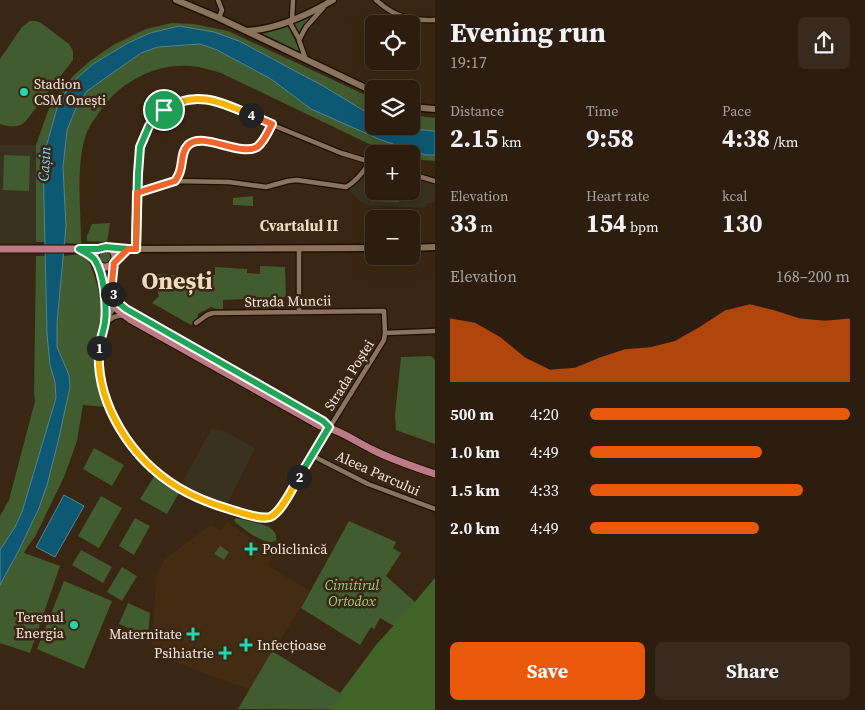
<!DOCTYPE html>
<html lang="en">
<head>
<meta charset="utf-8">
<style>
  :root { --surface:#2c1d0e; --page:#382a1c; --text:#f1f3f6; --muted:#a6a29e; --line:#483b2e; --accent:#ea580c }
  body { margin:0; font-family:"Source Serif 4",serif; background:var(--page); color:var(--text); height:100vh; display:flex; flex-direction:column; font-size:19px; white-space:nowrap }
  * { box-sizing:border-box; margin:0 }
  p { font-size:16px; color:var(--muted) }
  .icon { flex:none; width:28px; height:28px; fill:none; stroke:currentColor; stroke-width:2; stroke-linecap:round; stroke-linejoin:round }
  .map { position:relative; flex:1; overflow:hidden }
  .details { display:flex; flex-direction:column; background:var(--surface); width:430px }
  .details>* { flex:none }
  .controls { position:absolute; left:365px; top:15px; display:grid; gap:10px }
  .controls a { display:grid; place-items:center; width:55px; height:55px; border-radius:8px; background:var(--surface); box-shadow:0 5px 20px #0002,0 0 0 1px var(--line); font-size:25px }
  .pin { position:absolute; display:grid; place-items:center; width:42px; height:42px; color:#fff; margin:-21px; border:2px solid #fff; border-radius:50%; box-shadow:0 1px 5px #0007 }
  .km { position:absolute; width:25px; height:25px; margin:-12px; border-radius:50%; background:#222; color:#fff; font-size:14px; line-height:25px; text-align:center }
  .round { display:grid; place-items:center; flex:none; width:52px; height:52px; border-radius:8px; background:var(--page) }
  .head { display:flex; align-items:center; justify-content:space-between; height:85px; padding:0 15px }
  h1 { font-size:28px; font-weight:700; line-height:38px }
  .stats { display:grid; grid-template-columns:repeat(3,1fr); gap:8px; height:85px; padding:5px 15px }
  .stats div { display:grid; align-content:center }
  .stats b { font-size:25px; font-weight:700 }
  .stats small { font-size:14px; font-weight:400 }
  .stats p { font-size:14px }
  .chart { height:140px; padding:10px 15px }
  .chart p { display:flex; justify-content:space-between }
  .chart svg { width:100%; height:90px; margin-top:5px; fill:var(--accent); opacity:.7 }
  .cta { display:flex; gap:10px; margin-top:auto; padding:10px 15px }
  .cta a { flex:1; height:58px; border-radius:8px; background:var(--accent); color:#fff; font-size:20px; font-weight:700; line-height:58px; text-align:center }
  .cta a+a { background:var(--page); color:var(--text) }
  ul { padding:0 15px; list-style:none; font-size:16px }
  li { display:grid; grid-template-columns:80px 60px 1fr; align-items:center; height:38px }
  li i { height:12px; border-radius:6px; background:var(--accent) }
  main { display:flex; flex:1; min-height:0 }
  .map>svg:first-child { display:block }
  .built { fill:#432c11 }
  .education { fill:#393221 }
  .green { fill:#415c2f }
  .forest { fill:#406425 }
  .water { fill:#0d5973; stroke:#538493 }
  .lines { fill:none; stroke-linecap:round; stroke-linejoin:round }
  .street-casing { stroke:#200f00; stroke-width:7 }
  .secondary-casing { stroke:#200f00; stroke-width:9 }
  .primary-casing { stroke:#200f00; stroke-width:9 }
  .street { stroke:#8a745e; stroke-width:4.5 }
  .secondary { stroke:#8a745e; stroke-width:6 }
  .primary { stroke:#bc7b84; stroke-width:7 }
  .split-1-casing { stroke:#fff; stroke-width:10 }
  .split-2-casing { stroke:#fff; stroke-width:10 }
  .split-3-casing { stroke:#fff; stroke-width:10 }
  .split-4-casing { stroke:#fff; stroke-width:10 }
  .split-5-casing { stroke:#fff; stroke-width:10 }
  .split-1 { stroke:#22a559; stroke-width:6 }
  .split-2 { stroke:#f5b400; stroke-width:6 }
  .split-3 { stroke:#22a559; stroke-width:6 }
  .split-4 { stroke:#f0652b; stroke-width:6 }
  .split-5 { stroke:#f5b400; stroke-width:6 }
  .poi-dot { fill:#24d5af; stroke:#3a2713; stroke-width:2 }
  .labels { text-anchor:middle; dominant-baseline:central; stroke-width:5; stroke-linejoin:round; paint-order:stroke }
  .poi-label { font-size:14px; fill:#f6e9dd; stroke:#3a2713; text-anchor:start }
  .street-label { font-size:14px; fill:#f6e9dd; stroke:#3a2713 }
  .park-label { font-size:14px; font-style:italic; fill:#9dd27a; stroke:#3a2713 }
  .water-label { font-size:15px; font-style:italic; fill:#79d5fd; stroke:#3a2713 }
  .neighbourhood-label { font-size:15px; font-weight:bold; fill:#f3dac2; stroke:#3a2713 }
  .town-label { font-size:24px; font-weight:bold; fill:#f3dac2; stroke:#3a2713 }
</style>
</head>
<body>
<main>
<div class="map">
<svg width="435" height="710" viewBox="0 0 435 710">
  <rect width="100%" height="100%" fill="#3a2713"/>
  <path class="built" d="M227,522L260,544L272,547V557L267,565L310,591L250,690L152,653L156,577L164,560L210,525L221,531Z"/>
  <path class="education" d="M0,145H36V243H0Z
    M370,162L374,163V191H411V174L435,181V203H428L425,208L368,205L361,202L349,190L351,184Z
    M212,428L224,431L255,448L225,508L179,488Z"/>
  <path class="green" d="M314,16L302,27L299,34L293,25L294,23Z
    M30,21H36L41,23L69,44L73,51V60L25,122C18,128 9,127 0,124V59L22,27Z
    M171,23L194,24L228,31L374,99V117L325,87L239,41L150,33L128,43L93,64L59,101L43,158L45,242H36V145L48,111L59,92L74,75L90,61L113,45L146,29Z
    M288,26L301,53L300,54L258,33Z
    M200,44L217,50L271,79L311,109L426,155H435V161L411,159V154H391L388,153L221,73C211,70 201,67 191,66C155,63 120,82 100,111C93,121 87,129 84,141C76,174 81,210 81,244L64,243L66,226L63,167L67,130L76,108L87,91L141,53L158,47Z
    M411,115L435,118V131L409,129L401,126H411Z
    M4,155L30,156L29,191L3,190Z
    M372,176H374V191H399V202L371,201Z
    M253,196V206L233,205V198Z
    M110,223L107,242L87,241V236L92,224Z
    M95 257a10 10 0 1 1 20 0a10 10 0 1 1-20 0Z
    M80,254L85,255L88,259C95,277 105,304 101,323C98,337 93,351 94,366C96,380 101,394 106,407L83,405L77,441L64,477L35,537L28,546L24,553L60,566L30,653L0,643V585L19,550L39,508L47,485L58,442L70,387L69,375L57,347V323L63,256Z
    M36,256H45L47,334L50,365L55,382L56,398L22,512L15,527L0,550V516L9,500L35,401L34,391Z
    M260,266L285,267L286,297L223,300V309H216L211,307L198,314V317L191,325L152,303L159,296C156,286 151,284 157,274L197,277L198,274L215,275V267L247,269V273L260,274Z
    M431,356L435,360V444L396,430L395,415L401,357Z
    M94,448L124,465L112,486L83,469Z
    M155,475L180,491L167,514L140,499Z
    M101,496L122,508L99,548L78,536Z
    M135,518L150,526L134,555L119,546Z
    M236,518C240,519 244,520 249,521C259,524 279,526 276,541C265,546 245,530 236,523L234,520Z
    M349,521L396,542L393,548L401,553L386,576L415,602L435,578V710L238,709L272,651L340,693L376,645L394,626L380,618L374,629L371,627L360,645L301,608Z
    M220,546L229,552L224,560L214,554Z
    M81,550L112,567L103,583L72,565Z
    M122,567L137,576L122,601L107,592Z
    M64,581L112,601L84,669L37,649Z
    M128,603L150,613L148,637L119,624Z"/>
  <path class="forest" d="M435,578V710H330L376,645L415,602Z"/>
  <path class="water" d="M179,26L214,32L239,41L325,87L374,117V126H401L409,129L435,131V155H426L381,140L311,109L271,79L217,50L200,44L158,47L141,53L87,91L76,108L67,130L63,167L66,226L57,323V347L69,375L70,387L58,442L47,485L39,508L19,550L0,585V550L15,527L22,512L56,398L55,382L50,365L47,334L43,158L59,101L76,79L93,64L128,43L150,33Z
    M64,495L84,506L55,557L36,547Z"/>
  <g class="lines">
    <g class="street-casing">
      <path id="street" d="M218,0L222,10L219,18
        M376,0C395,17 410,21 435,20
        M292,20L293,0
        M289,21L299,39
        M306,60L299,40L306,27L323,8
        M411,174L435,181
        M175,181C177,178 179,174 180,170C184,155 181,140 202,141C215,142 246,153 256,147C264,143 268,132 272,124
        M137,193L175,181L229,182L266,187L288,181L297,180L346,187C356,182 364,171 370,162
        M299,248V311
        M136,249C136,228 137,208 137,187C138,173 137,158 141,145C147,122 167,100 192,99C202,98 210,100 219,103L341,153L374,163
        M105,295V320
        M116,305C108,315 103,327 100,339C88,395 128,451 171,482C190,496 214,505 237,511C251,515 267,523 279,509L384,340L385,333L384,311L213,313L207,315L196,323
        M106,322L114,317L123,315
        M385,333L435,331
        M313,456L368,484L435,509"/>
    </g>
    <g class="secondary-casing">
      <path id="secondary" d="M176,0L219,18L374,92
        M247,31C277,29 308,15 333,0
        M411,107L435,109
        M109,247L128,249L374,248
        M411,248L435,247
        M115,261L128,249"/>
    </g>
    <g class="primary-casing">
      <path id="primary" d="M95 257a10 10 0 1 1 20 0a10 10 0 1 1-20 0Z
        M0,249H98
        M114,263C112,279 109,295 121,307L323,421L329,427
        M98,265C107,295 103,301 131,320L320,426C339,429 356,442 373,450C393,460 414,467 435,474"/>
    </g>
    <use href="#street" class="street"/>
    <use href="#secondary" class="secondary"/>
    <use href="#primary" class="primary"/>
  </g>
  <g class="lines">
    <g class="split-1-casing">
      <path id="split-1" d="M99,348C100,340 104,330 105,322C107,306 104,274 95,260C91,255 85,252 79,249H98L106,247L128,249H136L138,174L140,147L149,126L164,110"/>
    </g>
    <g class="split-2-casing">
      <path id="split-2" d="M99,348C95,404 132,460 179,488C194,497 212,504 229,509C239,512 260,520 270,517C281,513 293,487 299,477"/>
    </g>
    <g class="split-3-casing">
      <path id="split-3" d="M113,294L115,300L126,309L323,421L329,427L299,477"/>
    </g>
    <g class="split-4-casing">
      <path id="split-4" d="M113,294L112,282L114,263L128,249H136L137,193L175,181C177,178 179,175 180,171C183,162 181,152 188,145C203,131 240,157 257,147C264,142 268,132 272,124L251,115"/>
    </g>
    <g class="split-5-casing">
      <path id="split-5" d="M164,110C194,89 221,102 251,115"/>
    </g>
    <use href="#split-1" class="split-1"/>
    <use href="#split-2" class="split-2"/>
    <use href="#split-3" class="split-3"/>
    <use href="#split-4" class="split-4"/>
    <use href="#split-5" class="split-5"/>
  </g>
  <g class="poi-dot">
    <circle cx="24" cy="92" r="5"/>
    <path d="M248.5 541.5h5v5h5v5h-5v5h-5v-5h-5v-5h5z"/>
    <circle cx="74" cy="625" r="5"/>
    <path d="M190.5 626.5h5v5h5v5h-5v5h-5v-5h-5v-5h5z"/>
    <path d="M243.5 637.5h5v5h5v5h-5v5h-5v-5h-5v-5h5z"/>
    <path d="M222.5 645.5h5v5h5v5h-5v5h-5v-5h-5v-5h5z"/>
  </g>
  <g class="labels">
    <g class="poi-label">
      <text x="34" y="84">Stadion<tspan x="34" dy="16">CSM Onești</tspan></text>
      <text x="262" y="549">Policlinică</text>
      <text x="64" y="617" text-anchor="end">Terenul<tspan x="64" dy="16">Energia</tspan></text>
      <text x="182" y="634" text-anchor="end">Maternitate</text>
      <text x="257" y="645">Infecțioase</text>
      <text x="214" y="653" text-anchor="end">Psihiatrie</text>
    </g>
    <g class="street-label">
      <text transform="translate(288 301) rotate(-1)">Strada Muncii</text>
      <text transform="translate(349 375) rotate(-58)">Strada Poștei</text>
      <text transform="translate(378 473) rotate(24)">Aleea Parcului</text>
    </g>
    <g class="park-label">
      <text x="352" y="585">Cimitirul<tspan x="352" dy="16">Ortodox</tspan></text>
    </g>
    <g class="water-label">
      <text transform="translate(44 164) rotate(-86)">Cașin</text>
    </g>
    <g class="neighbourhood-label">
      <text x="299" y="225">Cvartalul II</text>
    </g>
    <g class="town-label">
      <text x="177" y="280">Onești</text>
    </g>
  </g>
</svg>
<div class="controls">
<a><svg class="icon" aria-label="locate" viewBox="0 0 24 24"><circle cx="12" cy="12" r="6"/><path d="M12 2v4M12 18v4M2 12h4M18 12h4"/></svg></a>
<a><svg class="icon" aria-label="layers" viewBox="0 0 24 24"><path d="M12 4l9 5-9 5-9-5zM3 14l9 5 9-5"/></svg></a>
<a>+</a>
<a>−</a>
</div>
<div class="pin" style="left:164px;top:110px;background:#1e9e55"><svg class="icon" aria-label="arrive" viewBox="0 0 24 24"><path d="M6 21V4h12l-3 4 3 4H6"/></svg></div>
<b class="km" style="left:99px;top:348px">1</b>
<b class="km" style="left:299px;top:477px">2</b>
<b class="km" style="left:113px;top:294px">3</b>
<b class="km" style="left:251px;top:115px">4</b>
</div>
<section class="details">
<div class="head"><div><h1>Evening run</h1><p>19:17</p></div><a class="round"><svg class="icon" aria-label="share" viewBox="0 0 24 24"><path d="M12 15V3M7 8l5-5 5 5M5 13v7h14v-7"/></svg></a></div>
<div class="stats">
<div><p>Distance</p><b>2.15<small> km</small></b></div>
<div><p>Time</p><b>9:58</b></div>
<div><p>Pace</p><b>4:38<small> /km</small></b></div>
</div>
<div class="stats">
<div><p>Elevation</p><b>33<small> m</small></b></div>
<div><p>Heart rate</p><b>154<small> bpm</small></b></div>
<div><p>kcal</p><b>130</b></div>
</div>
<div class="chart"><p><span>Elevation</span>168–200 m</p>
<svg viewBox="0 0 160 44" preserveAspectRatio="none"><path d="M0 44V13L10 15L20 22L30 32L40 38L50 37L60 32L70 28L80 27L90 24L100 17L110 9L120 6L130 9L140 13L150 14L160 13V44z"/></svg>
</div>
<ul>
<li><b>500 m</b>4:20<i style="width:100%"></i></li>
<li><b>1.0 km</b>4:49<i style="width:66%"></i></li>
<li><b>1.5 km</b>4:33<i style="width:82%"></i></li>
<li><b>2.0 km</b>4:49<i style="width:65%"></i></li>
</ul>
<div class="cta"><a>Save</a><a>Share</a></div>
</section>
</main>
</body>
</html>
